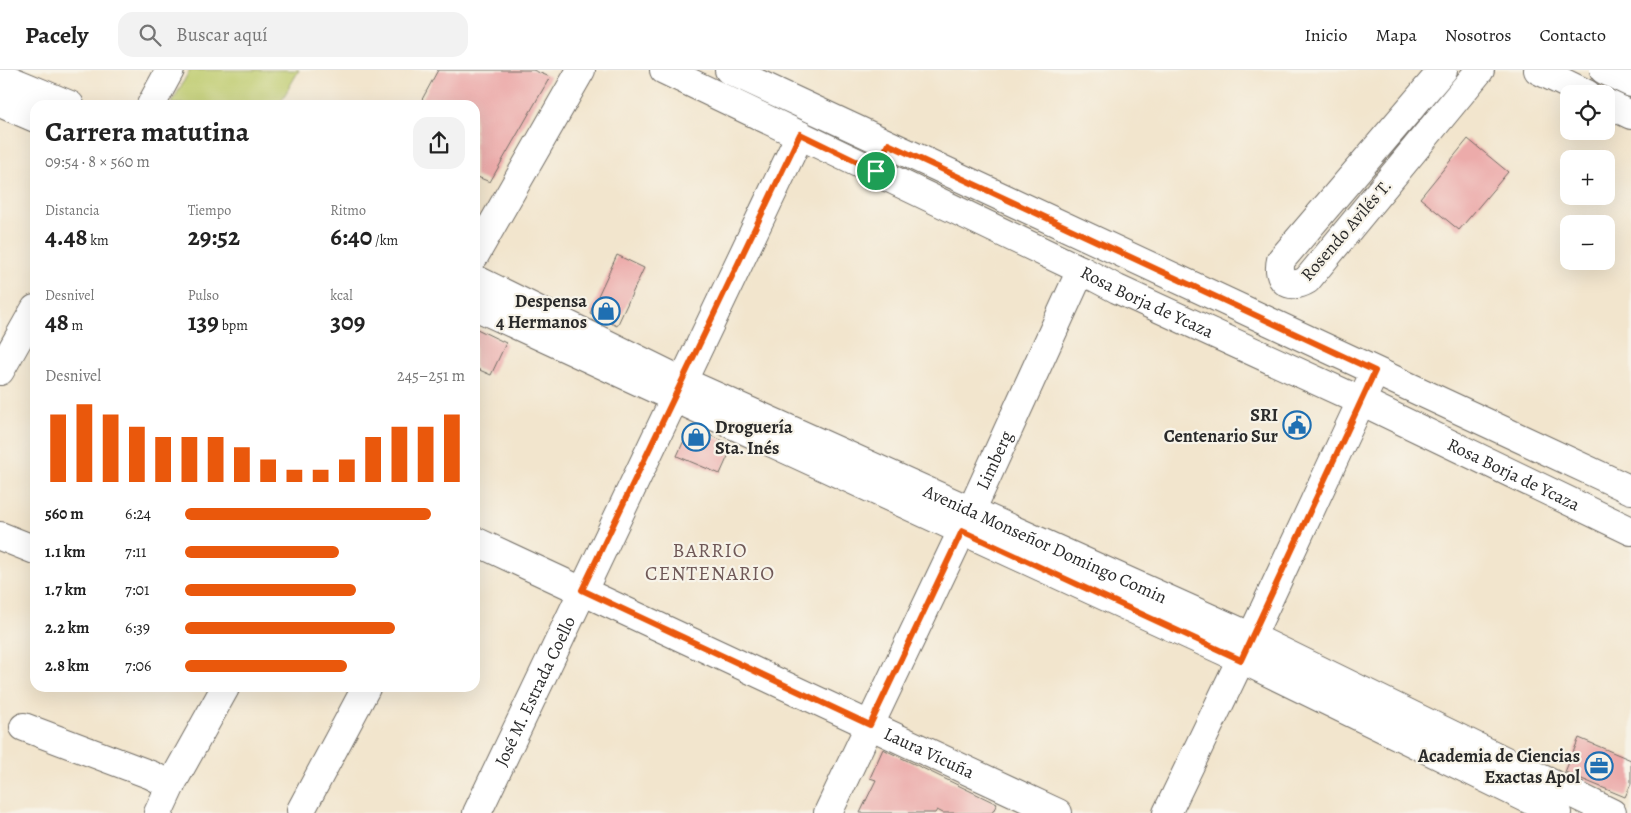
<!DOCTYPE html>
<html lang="es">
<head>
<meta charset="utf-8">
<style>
  :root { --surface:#fff; --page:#f2f2f2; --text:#222; --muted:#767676; --line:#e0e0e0; --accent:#ea580c }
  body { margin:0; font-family:Alegreya,serif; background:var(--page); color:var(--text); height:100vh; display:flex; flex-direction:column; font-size:19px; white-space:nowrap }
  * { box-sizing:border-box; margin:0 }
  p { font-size:16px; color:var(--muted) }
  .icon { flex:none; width:28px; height:28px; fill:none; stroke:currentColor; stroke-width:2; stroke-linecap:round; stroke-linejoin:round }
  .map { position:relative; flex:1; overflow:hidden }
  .drawer { position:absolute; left:30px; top:30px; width:450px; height:592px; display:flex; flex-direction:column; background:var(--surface); border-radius:15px; box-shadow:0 5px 20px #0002 }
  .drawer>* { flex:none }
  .controls { position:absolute; left:1560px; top:15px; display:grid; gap:10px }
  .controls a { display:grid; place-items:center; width:55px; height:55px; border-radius:10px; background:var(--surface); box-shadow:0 5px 20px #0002; font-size:25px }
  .pin { position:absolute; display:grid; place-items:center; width:42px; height:42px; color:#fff; margin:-21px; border:2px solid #fff; border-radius:50%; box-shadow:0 1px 5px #0007 }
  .round { display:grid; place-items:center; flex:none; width:52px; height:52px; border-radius:15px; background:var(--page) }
  .summary { display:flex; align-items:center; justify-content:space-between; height:85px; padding:0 15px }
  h1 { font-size:28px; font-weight:700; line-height:38px }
  .figures { display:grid; grid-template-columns:repeat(3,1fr); gap:8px; height:85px; padding:5px 15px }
  .figures div { display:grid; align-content:center }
  .figures b { font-size:25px; font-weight:700 }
  .figures small { font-size:14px; font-weight:400 }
  .figures p { font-size:14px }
  .chart { height:140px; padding:10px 15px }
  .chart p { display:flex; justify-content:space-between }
  .chart svg { width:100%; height:90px; margin-top:5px; stroke:var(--accent); stroke-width:6 }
  ul { padding:0 15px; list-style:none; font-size:16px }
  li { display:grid; grid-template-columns:80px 60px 1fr; align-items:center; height:38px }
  li i { height:12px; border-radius:6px; background:var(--accent) }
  header { display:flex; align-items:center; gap:30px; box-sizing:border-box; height:70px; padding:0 25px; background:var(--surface); border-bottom:1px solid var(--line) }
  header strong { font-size:24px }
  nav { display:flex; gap:28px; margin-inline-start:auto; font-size:18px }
  .search { width:350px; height:45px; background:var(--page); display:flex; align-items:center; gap:12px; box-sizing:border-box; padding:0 18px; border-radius:15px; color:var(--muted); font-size:19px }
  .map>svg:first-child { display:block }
  .green { fill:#becb6d; stroke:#747b4c }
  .building { fill:#ecabaa }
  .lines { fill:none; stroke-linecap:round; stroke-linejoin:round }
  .minor-casing { stroke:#716c64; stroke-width:30 }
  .major-casing { stroke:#716c64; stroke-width:30 }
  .minor { stroke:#fff; stroke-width:28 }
  .major { stroke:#fff; stroke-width:28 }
  .route-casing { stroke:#fff; stroke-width:10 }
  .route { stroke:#ea580c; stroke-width:6 }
  .labels { text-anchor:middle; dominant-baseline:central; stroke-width:4.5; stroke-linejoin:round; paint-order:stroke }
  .street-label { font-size:18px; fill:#2b2b2b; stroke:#f7f3e8 }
  .poi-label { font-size:18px; font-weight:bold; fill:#2b2b2b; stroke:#f7f3e8; text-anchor:end }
  .quarter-label { font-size:20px; letter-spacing:1px; fill:#6f5857; stroke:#f7f3e8 }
</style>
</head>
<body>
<header>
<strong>Pacely</strong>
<div class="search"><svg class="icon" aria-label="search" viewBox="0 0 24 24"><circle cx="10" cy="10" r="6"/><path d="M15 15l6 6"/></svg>Buscar aquí</div>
<nav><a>Inicio</a><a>Mapa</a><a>Nosotros</a><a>Contacto</a></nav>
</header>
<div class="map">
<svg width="1631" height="743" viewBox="0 0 1631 743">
  <rect width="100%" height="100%" fill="#f7f3e8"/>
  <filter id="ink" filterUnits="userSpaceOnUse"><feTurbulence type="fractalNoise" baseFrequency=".02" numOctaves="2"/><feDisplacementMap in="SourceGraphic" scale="10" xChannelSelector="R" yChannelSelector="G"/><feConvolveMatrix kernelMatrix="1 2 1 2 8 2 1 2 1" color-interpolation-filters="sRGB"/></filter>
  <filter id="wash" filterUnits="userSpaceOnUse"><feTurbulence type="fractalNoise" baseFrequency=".0096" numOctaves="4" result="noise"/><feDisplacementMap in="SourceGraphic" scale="20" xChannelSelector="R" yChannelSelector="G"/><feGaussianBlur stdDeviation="1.12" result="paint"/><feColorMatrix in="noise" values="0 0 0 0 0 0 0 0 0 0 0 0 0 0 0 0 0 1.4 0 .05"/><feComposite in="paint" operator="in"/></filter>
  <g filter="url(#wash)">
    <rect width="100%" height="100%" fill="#f2e5cd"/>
    <path class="green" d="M190,0H299L279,35L171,34Z"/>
    <g id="blocks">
      <path class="building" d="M438,0H533L550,7L490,112L475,106V35H419Z
        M1468,69L1508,102L1459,160L1420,128Z
        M617,185L644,198L617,256L590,243Z
        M475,258L506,273L491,305L475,298Z
        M690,357L733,375L720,404L677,386Z
        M1579,668L1631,690V714L1625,727L1565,702Z
        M883,679L997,734L992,743H943L937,740L935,743H860L876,710L870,708Z"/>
    </g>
  </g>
  <g filter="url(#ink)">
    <use href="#blocks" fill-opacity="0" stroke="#716c64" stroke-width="1"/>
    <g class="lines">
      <g class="minor-casing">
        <g id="minor">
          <path d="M729,0L1631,420"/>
          <path d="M1443,0L1281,190C1276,210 1289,221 1307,210L1480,0"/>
          <path d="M1538,0L1587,24"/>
          <path d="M1604,0L1631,13"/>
          <path d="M0,6L70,35"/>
          <path d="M1606,33L1631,45"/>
          <path d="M151,35L170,0"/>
          <path d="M475,185L581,0"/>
          <path id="s1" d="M475,209L682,311L1252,567L1612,743"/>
          <path d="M0,301L35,239"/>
          <path d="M0,466L35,480"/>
          <path id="s2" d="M475,471L1058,743"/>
          <path d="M24,657L151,705L171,715"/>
          <path d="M301,740L366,618"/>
          <path d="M158,743L171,715L225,618"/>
          <path id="s3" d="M477,743L800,65"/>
          <path id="s4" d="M828,743L962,461L1081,200"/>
          <path d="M1167,743L1241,589L1371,310"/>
        </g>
      </g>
      <g class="major-casing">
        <g id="major">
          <path id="s5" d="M664,0L1081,200L1117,219L1361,331L1631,461"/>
          <path d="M0,33L35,48"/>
          <path d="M475,236L1241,589L1557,743"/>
        </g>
      </g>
      <use href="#minor" class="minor"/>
      <use href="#major" class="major"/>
    </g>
  </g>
  <g class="lines" filter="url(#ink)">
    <g class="route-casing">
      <path id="route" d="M800,64L876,101L888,74L1375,301L1241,590L962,461L870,655L582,520Z"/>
    </g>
    <use href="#route" class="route"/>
  </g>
  <defs>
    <g id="shop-ring" transform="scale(1.4375)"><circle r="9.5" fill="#f7f3e8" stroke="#1f6fb2" stroke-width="1.5"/><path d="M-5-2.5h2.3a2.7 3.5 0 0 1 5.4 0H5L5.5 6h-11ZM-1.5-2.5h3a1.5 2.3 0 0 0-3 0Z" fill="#1f6fb2"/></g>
    <g id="civic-ring" transform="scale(1.4375)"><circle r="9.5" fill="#f7f3e8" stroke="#1f6fb2" stroke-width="1.5"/><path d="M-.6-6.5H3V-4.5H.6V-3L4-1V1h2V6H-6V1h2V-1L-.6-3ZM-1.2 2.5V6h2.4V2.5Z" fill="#1f6fb2"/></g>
    <g id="office-ring" transform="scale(1.4375)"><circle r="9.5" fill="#f7f3e8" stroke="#1f6fb2" stroke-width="1.5"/><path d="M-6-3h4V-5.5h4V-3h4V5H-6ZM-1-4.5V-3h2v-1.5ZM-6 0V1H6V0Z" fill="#1f6fb2"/></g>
  </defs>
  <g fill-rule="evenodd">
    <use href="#shop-ring" x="606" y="241"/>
    <use href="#civic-ring" x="1297" y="355"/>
    <use href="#shop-ring" x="696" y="367"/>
    <use href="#office-ring" x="1599" y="696"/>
  </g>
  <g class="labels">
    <g class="street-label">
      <text transform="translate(1346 160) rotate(-49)">Rosendo Avilés T.</text>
      <text stroke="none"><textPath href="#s5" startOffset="536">Rosa Borja de Ycaza</textPath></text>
      <text stroke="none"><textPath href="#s4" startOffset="390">Limberg</textPath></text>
      <text stroke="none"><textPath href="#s5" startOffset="941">Rosa Borja de Ycaza</textPath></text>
      <text stroke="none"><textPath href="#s1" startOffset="629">Avenida Monseñor Domingo Comin</textPath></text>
      <text stroke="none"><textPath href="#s3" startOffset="135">José M. Estrada Coello</textPath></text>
      <text stroke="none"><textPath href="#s2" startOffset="501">Laura Vicuña</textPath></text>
    </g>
    <g class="poi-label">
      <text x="587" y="231">Despensa<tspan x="587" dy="21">4 Hermanos</tspan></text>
      <text x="1278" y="345">SRI<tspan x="1278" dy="21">Centenario Sur</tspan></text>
      <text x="715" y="357" text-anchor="start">Droguería<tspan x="715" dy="21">Sta. Inés</tspan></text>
      <text x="1580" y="686">Academia de Ciencias<tspan x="1580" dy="21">Exactas Apol</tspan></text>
    </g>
    <g class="quarter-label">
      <text x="710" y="480">BARRIO<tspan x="710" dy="23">CENTENARIO</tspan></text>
    </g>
  </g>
</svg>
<div class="controls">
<a><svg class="icon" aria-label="locate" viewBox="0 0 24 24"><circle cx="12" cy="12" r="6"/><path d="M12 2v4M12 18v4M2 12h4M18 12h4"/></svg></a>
<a>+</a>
<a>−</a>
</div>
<div class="pin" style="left:876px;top:101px;background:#1e9e55"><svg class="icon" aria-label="arrive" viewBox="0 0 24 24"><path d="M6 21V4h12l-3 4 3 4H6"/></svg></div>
<section class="drawer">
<div class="summary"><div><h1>Carrera matutina</h1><p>09:54 · 8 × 560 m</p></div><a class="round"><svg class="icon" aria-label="share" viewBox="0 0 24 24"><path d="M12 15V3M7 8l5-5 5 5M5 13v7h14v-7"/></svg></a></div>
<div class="figures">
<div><p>Distancia</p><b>4.48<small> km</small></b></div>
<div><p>Tiempo</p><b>29:52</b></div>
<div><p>Ritmo</p><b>6:40<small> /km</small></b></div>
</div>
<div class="figures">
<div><p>Desnivel</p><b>48<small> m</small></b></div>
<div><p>Pulso</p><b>139<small> bpm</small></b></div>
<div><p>kcal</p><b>309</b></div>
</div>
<div class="chart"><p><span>Desnivel</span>245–251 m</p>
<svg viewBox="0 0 160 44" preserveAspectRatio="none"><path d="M5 44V11M15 44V6M25 44V11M35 44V17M45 44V22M55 44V22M65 44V22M75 44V27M85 44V33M95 44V38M105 44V38M115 44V33M125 44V22M135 44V17M145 44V17M155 44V11"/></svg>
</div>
<ul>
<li><b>560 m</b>6:24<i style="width:88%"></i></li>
<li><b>1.1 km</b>7:11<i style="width:55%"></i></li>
<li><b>1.7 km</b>7:01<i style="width:61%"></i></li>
<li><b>2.2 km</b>6:39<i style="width:75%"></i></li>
<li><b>2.8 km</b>7:06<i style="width:58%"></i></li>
</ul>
</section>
</div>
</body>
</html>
